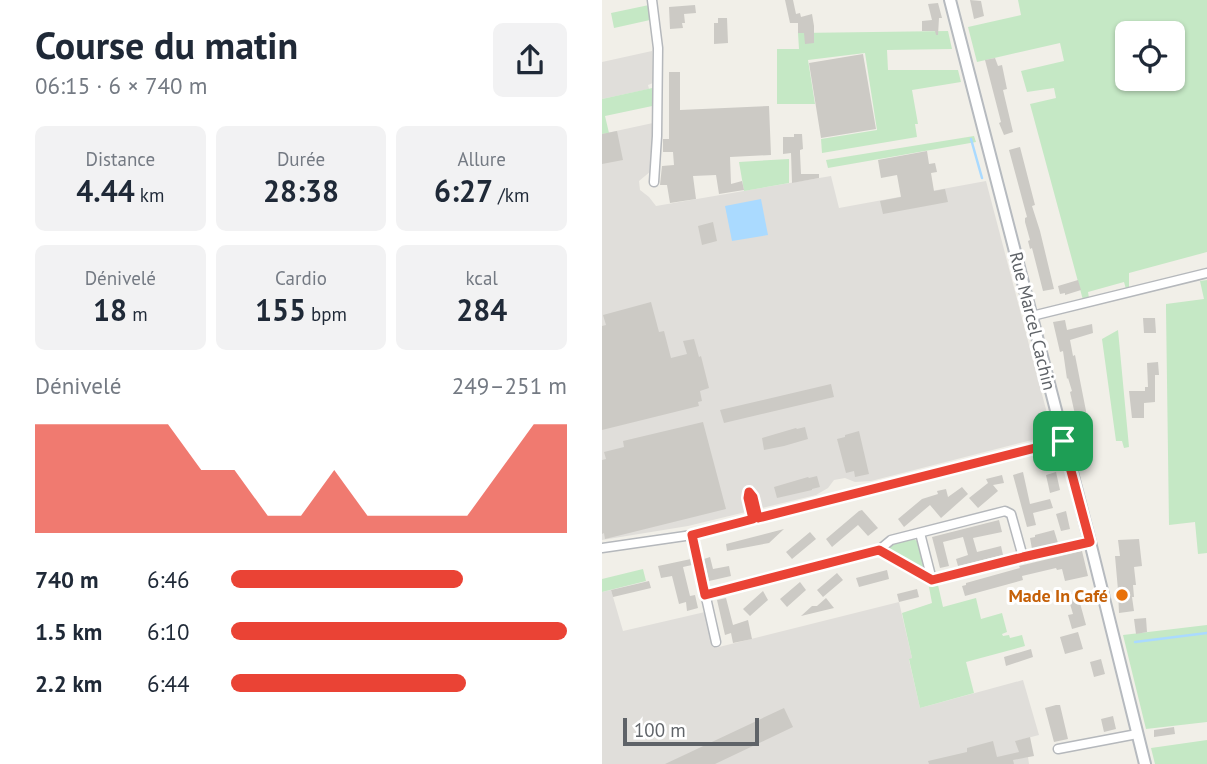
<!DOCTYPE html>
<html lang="fr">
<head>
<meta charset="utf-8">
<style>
  :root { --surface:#fff; --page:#f2f2f3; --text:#1f2937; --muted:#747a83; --accent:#ea4335 }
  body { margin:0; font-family:"PT Sans",sans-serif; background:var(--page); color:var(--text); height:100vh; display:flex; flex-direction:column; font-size:26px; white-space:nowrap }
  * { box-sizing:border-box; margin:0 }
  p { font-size:23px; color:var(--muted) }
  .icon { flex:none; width:38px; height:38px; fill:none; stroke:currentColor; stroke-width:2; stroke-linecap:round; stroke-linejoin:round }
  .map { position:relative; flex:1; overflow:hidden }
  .panel { display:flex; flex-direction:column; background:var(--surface); width:602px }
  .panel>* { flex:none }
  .tools { position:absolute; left:513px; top:21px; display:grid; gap:14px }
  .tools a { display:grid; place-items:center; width:70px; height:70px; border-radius:10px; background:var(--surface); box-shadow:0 2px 5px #0004; font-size:35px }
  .scale { position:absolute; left:21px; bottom:18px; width:136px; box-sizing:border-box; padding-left:7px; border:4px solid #5f6368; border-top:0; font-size:19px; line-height:24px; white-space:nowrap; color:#5f6368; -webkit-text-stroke:5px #fff; paint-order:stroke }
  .pin { position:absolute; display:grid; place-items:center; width:60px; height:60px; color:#fff; margin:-30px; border-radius:14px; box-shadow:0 4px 10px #0006 }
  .round { display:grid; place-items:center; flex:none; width:74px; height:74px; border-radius:10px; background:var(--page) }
  .headline { display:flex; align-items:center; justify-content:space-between; height:119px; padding:0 35px }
  h1 { font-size:38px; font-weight:700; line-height:52px }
  .metrics { display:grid; grid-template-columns:repeat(3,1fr); gap:10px; height:119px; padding:7px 35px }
  .metrics div { display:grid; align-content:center; border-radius:10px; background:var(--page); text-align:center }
  .metrics b { font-size:30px; font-weight:700 }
  .metrics small { font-size:19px; font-weight:400 }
  .metrics p { font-size:19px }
  .chart { height:196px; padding:14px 35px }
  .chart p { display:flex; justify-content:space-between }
  .chart svg { width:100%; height:126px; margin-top:7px; fill:var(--accent); opacity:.7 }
  ul { padding:0 35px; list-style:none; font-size:23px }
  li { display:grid; grid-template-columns:112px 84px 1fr; align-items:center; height:52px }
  li i { height:18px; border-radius:9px; background:var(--accent) }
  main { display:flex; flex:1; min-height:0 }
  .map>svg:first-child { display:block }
  .industrial { fill:#e0deda }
  .green { fill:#c5e8c5; fill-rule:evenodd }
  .water { fill:#aadaff }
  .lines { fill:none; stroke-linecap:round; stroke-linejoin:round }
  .stream { stroke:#aadaff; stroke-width:2.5 }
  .building { fill:#cccac5 }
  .lane-casing { stroke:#b5b8bc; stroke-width:7 }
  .street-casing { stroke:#b5b8bc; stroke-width:11 }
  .secondary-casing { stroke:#b6babf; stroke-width:14 }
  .lane { stroke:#fff; stroke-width:3.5 }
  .street { stroke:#fff; stroke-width:8 }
  .secondary { stroke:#fff; stroke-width:10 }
  .route-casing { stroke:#fff; stroke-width:14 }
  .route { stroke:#ea4335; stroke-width:9 }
  .food-dot { fill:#e8710a; stroke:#fff; stroke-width:2.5 }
  .labels { text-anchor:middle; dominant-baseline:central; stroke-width:6; stroke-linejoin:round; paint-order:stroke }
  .street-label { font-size:18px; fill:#5f6368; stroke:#fff }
  .food-label { font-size:18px; font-weight:bold; fill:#c56008; stroke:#fff; text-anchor:end }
</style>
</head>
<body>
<main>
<section class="panel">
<div class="headline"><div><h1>Course du matin</h1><p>06:15 · 6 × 740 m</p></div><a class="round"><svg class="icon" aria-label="share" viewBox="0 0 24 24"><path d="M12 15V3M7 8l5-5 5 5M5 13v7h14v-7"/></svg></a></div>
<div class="metrics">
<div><p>Distance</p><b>4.44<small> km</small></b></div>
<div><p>Durée</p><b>28:38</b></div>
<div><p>Allure</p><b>6:27<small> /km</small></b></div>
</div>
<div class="metrics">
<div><p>Dénivelé</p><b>18<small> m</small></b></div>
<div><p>Cardio</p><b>155<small> bpm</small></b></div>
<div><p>kcal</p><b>284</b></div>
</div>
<div class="chart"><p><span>Dénivelé</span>249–251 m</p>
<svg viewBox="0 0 160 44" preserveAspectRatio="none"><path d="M0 44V6L10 6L20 6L30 6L40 6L50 22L60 22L70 38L80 38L90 22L100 38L110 38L120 38L130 38L140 22L150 6L160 6V44z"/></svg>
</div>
<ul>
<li><b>740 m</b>6:46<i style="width:69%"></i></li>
<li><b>1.5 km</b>6:10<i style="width:100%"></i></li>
<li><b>2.2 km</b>6:44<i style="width:70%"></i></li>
</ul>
</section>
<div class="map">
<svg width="605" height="764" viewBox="0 0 605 764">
  <rect width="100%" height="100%" fill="#f1efe8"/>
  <path class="industrial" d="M50,51L51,83L46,85L47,89L0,99V62Z
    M51,123L49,171L37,181L38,190L47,197L54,206L229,176L237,208L384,181L446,417L443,430L438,436L430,440L269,481L253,482L243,478L232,480L226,488L214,495L86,526L0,540V134Z
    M9,590L21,631L103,612L113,648L297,602L310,658L307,660L318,708L421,680L437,735L414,741L419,758L426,757L427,764H0V592Z"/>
  <path class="green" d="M416,0H605V252L527,273V288L524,289L522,282L486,292L487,298L481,300L428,104L454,98L452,88L425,92L419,71L462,61L458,43L375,62L366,27L419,15ZM525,33H570V79H525Z
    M47,5L48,20L12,28L9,13Z
    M346,31L350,49L285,50L286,70H356L359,82L310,90L316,124H313L315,137L220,153L219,139L275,130L263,53L206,60L213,104H175V49H197L196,33Z
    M55,87V105L3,116L7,133L0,134V99Z
    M372,136L374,142L226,168L224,160Z
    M187,159V183L142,191L137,162Z
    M605,280V553L596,554L593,522L567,525L564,309V304L602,299L598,281Z
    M516,330L527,447L522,448L520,441H514L500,339Z
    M310,538L315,541L322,566L319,570L288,552V545L291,543Z
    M41,569L44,581L0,592V579Z
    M336,585L341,607L374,598L379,619L400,613L405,632L400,634L401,636L407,635L408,638L420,635L423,646L364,662L372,693L318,708L307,659L310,658L300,613L330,603L327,587Z
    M605,625V722L544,729L521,635Z
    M605,740V764H553L549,748Z"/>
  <path class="water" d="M159,199L166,235L130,241L123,206Z"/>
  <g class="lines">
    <path class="stream" d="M369,139L380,178
      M533,642L605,633"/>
  </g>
  <path class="building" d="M183,0H191L194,14L198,13L199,17L210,14L212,26V43L203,44L202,33H196V23H188Z
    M368,0L379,1L382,16L372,19Z
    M336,3L340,18H337L336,35H334L333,31H320V21L330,20L326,4Z
    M93,5L94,13L82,14L83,23H80L81,28L68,29L67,7Z
    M116,18H125L126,43L112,44V23H116Z
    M261,54L274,129L219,138L207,63Z
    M393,58L396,66L400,65L405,89L401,90L411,132L402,135L397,123L399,122L383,60Z
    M67,72H78V110L167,106L169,155L128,157L129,184L140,181L142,190L117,194L114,175L91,176L94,199L68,203L65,185H58L60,166L72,165L71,152H61V139H67Z
    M15,131L21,160L0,164V134Z
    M192,134H200L201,149L198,150V153L199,174H217V178L190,183L189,153L181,154V137H192Z
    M418,147L433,205L430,206L438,231L452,289L441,291L430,248L428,249L426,241L428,240L423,222V218L425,217L407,150Z
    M325,151L327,164L333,163L335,172L329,173L332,191L343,189L346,202L281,214L278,201L299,197L295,175L279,178L276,160Z
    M111,222L115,241L100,245L96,226Z
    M476,280L479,290L463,295V293L458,294L456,286Z
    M49,302L57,332L62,331L69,358L85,354L81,341L92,339L97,357L99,356L107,388L98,391L100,401L96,402L97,406L0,430V326L4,325L1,315Z
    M541,318H553L554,333H542Z
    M463,320L465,330L490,324L491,333L468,340L471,356L473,355L485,416L474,419L468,392L470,391L466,378L465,379L461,351L458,352L451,322Z
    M556,362L557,375H553V402L542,403V418H530L527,391H543V387H546L545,363Z
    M229,384L232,397L122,423L118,410Z
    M101,422L124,509L3,539L2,533L0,534V460L4,459L2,452L22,447L21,441Z
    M203,427L206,439L182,446L162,450L160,438L194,428L195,429Z
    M257,431L267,474L253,477L252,471L244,473L235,439L243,437V435Z
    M421,472L428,504L448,499L451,508L431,513L434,525L425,527L411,475Z
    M454,472L458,490L448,493L444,475Z
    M400,475L402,483L391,485L396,491L376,508L367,498L386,483L384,479Z
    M215,476L218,487L210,489V490L175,498L172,487L206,477L207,478Z
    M360,487L366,494L339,518L328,505L302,527L296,519L320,499L336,494L335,491L344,489L346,497Z
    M260,510L276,528L266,536L256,525L230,547L224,539L257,511Z
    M464,511L468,529L459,531L454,514Z
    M397,520L400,532L371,538L375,552L399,546L401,555L356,566L354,559L366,555L361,537L341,542L347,566L338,568L330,537Z
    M182,529L167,543L125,551L124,544Z
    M452,530L456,543L430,549L428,538L433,537V535Z
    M208,532L214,539L190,559L184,552Z
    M537,539L540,566L532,567L534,585H531L532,597H530L532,611L517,613L516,590L513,556H518L516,540Z
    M480,551L486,576L463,581L460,569L455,570L454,568L420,576L421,580L363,596L360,586L364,585V583L418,568L417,566Z
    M108,557L111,569L127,566L129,576L107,581L102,559Z
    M89,559L90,565L81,567L88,596L93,595L96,608L85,611L84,602L77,604L70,576L59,578L56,566Z
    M285,570L287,579L257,587L254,578Z
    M235,573L241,580L221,597L215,590Z
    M47,581L49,588L11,597L9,590Z
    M198,582L204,590L185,607L178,599Z
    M315,589L317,597L297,602L295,594Z
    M161,591L166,600L148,616L141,609Z
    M475,592L484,625L470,629L466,615L471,614L465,594Z
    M124,598L131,625L146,620L150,639L131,643L129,633L123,635L115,600Z
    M224,598L232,608L199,616L210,606H215Z
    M544,618L545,632L534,634L532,619Z
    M476,632L481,649L463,654L458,637Z
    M429,649L431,657L404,666L402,657Z
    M499,659L503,674L492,677L488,662Z
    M454,705H458L466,739L452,742L443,708Z
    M182,708L191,727L113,764H63Z
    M511,716L514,729L502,732L499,719Z
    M572,727L573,734L552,737V730Z
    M428,737L432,756L411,760L412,764H327L326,761L365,752V748L391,741L395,757L417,752L413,741Z"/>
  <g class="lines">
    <g class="lane-casing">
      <path id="lane" d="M151,519L146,498L147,492L151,497L156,516"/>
    </g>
    <g class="street-casing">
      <path id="street" d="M50,0L56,48L55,136L52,182
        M430,316L605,273
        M318,533L330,580
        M90,535L114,642
        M0,548L90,535L461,441
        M277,550L330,580L488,542
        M103,595L277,550L289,540L403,511L409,514L421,557
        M456,749L535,734"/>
    </g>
    <g class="secondary-casing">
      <path id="secondary" d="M348,0L488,542L543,764"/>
    </g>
    <use href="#lane" class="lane"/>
    <use href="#street" class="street"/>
    <use href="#secondary" class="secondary"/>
  </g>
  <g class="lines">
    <g class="route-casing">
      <path id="route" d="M461,441L488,542L421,557L330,580L277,550L103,595L90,535L151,519L146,498L147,492L151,497L156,518Z"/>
    </g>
    <use href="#route" class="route"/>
  </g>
  <circle class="food-dot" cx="520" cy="595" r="7"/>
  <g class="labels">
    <g class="street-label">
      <text transform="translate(431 321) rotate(76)">Rue Marcel Cachin</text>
    </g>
    <g class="food-label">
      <text x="506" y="595">Made In Café</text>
    </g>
  </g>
</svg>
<div class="tools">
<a><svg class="icon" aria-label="locate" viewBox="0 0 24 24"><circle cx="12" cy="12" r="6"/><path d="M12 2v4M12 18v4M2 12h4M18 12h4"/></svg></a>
</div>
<div class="scale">100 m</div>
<div class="pin" style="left:461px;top:441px;background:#1e9e55"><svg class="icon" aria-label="arrive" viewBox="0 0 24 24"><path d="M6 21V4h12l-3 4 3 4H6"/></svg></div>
</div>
</main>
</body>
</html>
